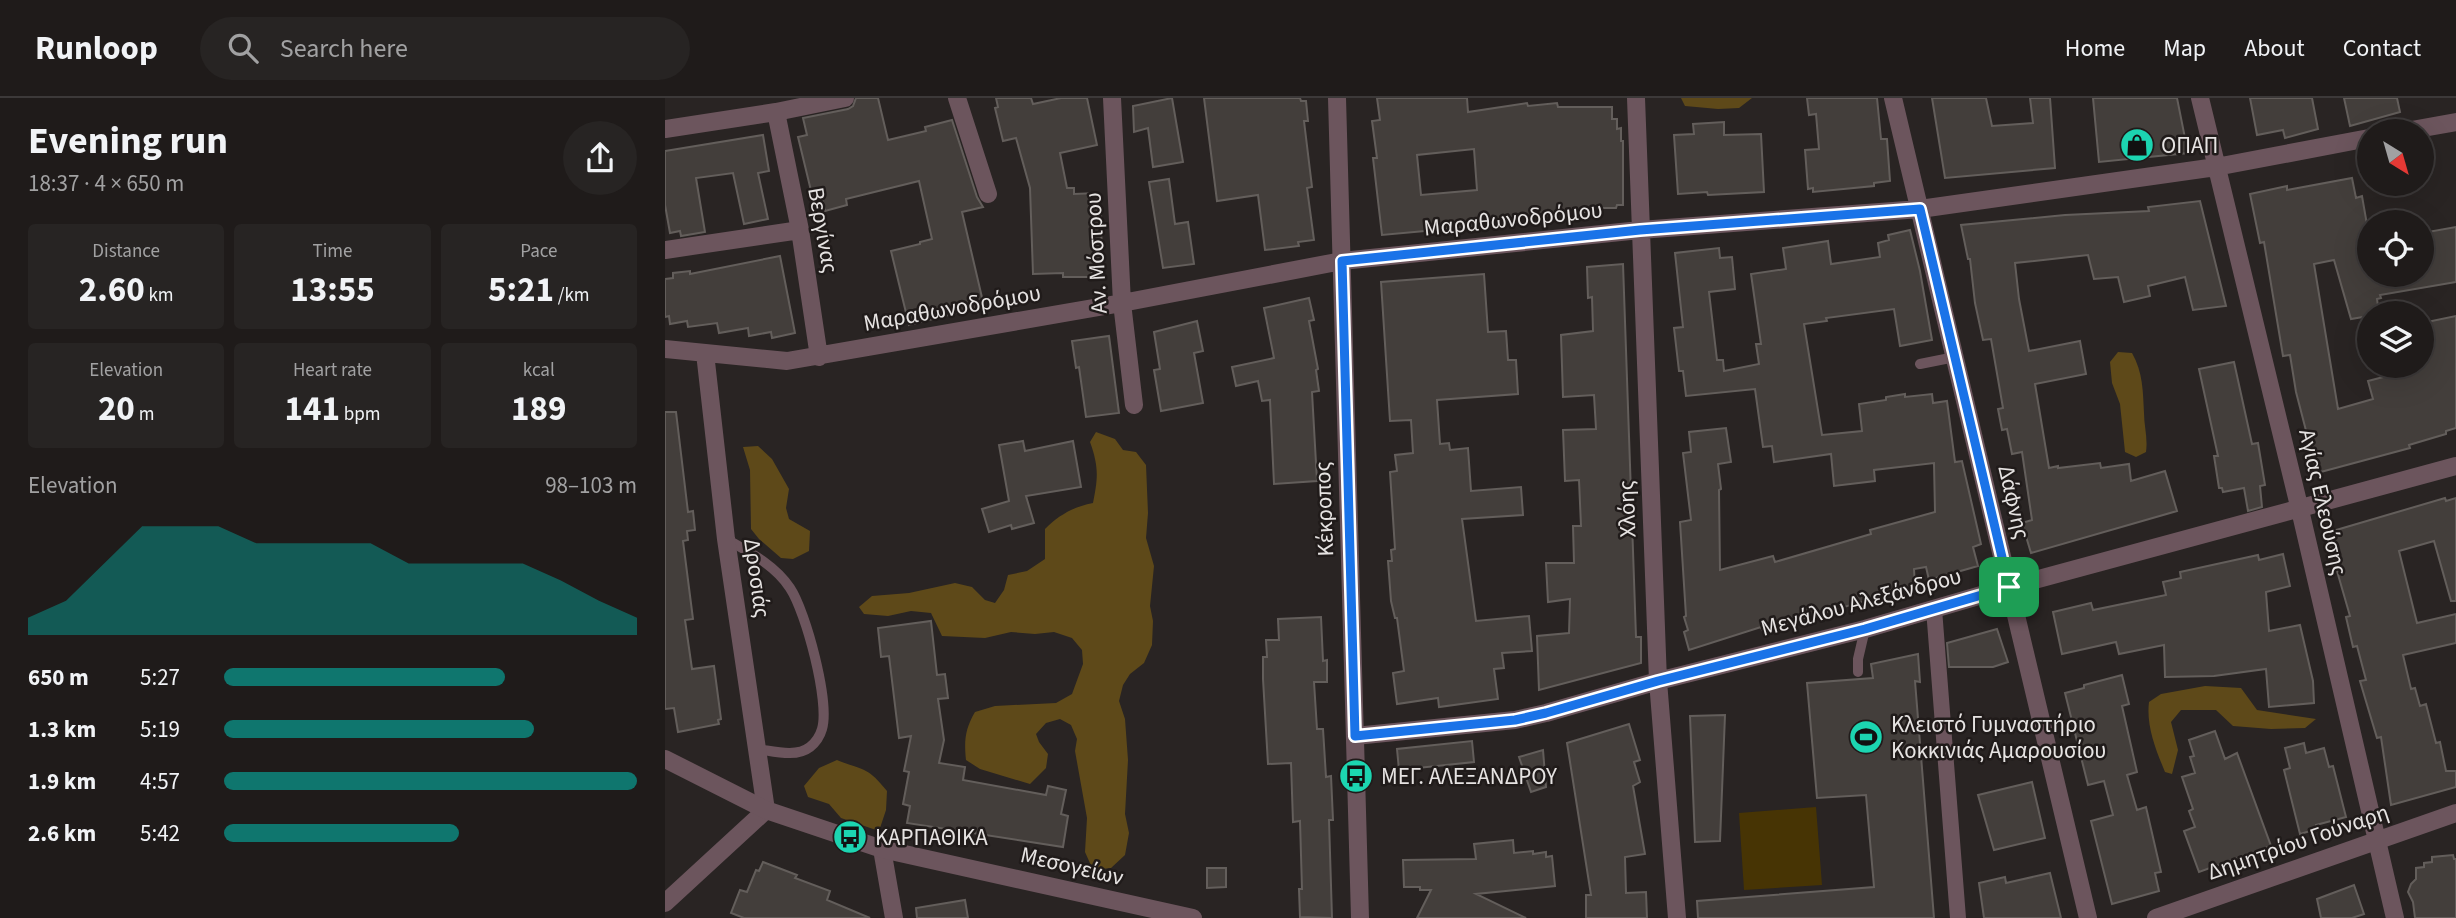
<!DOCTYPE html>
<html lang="en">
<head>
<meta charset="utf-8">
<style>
  :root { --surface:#1f1b1a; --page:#272423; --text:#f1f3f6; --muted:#a1a1a2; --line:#3c3939; --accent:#0f766e }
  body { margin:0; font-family:"Source Sans 3",sans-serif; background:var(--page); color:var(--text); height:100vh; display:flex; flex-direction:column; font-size:26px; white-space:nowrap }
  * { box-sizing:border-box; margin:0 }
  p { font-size:23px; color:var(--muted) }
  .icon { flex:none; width:38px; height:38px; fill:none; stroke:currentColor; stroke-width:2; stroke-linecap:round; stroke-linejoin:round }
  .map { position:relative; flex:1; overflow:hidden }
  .details { display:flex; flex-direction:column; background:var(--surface); width:665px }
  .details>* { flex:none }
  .needle { width:46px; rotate:143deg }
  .buttons { position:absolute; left:1692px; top:21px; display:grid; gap:14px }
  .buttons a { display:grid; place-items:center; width:77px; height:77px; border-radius:50%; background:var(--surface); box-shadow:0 7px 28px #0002,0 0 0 2px var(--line); font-size:35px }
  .pin { position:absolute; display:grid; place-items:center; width:60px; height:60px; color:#fff; margin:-30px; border-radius:14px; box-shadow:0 4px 10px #0006 }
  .round { display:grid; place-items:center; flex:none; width:74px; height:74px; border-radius:37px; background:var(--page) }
  .summary { display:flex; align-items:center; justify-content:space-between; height:119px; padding:0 28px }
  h1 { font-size:38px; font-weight:700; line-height:52px }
  .figures { display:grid; grid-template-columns:repeat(3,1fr); gap:10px; height:119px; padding:7px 28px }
  .figures div { display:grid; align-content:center; border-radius:7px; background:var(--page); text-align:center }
  .figures b { font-size:35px; font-weight:700 }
  .figures small { font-size:19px; font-weight:400 }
  .figures p { font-size:19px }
  .chart { height:196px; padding:14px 28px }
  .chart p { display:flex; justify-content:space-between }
  .chart svg { width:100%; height:126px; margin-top:7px; fill:var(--accent); opacity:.7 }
  ul { padding:0 28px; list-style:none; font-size:23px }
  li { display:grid; grid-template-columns:112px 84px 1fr; align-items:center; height:52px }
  li i { height:18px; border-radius:9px; background:var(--accent) }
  header { display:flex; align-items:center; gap:42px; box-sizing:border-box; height:98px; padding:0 35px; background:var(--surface); border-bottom:2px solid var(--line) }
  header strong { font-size:33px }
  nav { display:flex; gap:38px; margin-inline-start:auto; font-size:24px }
  .search { width:490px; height:63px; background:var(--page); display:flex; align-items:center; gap:18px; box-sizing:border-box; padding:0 24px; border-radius:38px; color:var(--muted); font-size:26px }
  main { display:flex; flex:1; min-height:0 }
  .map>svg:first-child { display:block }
  .green { fill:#473404 }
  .forest { fill:#5e4919 }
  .building { fill:#433e3b; stroke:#635e5b; stroke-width:2; fill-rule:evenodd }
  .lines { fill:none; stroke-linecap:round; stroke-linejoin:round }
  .service { stroke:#6c555d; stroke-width:10 }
  .pedestrian { stroke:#6c555d; stroke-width:16 }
  .minor { stroke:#6c555d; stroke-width:18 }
  .tertiary { stroke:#6c555d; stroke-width:18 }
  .route-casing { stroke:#fff; stroke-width:14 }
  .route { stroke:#1a73e8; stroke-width:9 }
  .labels { text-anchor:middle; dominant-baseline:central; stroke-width:5; stroke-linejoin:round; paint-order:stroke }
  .poi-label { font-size:23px; fill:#e6e3e2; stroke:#201b1a; text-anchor:start }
  .street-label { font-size:23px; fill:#e6e3e2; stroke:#201b1a }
</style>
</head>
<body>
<header>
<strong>Runloop</strong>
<div class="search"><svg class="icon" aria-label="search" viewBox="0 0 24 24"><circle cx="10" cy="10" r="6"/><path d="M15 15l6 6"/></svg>Search here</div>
<nav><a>Home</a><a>Map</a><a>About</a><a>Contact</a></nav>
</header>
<main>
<section class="details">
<div class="summary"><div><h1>Evening run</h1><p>18:37 · 4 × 650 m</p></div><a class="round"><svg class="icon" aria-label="share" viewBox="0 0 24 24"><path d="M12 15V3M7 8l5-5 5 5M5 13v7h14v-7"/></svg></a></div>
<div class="figures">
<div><p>Distance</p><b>2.60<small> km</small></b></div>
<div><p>Time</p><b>13:55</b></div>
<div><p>Pace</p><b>5:21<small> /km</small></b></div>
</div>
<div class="figures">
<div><p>Elevation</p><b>20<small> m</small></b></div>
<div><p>Heart rate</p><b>141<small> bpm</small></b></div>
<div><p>kcal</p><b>189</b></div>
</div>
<div class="chart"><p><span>Elevation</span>98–103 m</p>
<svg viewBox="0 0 160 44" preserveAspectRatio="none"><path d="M0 44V38L10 32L20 19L30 6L40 6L50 6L60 12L70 12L80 12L90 12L100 19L110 19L120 19L130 19L140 25L150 32L160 38V44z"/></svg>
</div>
<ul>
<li><b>650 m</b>5:27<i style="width:68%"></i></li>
<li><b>1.3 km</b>5:19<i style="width:75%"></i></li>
<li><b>1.9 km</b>4:57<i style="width:100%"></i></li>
<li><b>2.6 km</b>5:42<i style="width:57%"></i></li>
</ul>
</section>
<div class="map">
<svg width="1791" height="820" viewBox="0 0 1791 820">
  <rect width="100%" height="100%" fill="#292423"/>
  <path class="green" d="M1151,709L1157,787L1079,792L1074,715Z"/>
  <path class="forest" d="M1016,0H1087L1074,10L1053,11L1020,8Z
    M1453,254L1467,255C1478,274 1478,294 1479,315C1479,328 1483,340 1481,354L1471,359L1460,354L1455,306L1447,285L1445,264Z
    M431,334L450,341L458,352L471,354L481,367L483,415L481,440L489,468L485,508L488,523L487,547L479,565L465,576L458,587L454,603L460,621L463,662L460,716L464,735L460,757L446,770L428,772L420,754L422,720L410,653L412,641L406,627L395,621L381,625L371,636L374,644L383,656L381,670L365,686L315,671L301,662C299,643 300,631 310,614L330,608L391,605L407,596L418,566L417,552L407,540L389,534L370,536L346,534L320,540L277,538L266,515L246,513L223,518L199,516L194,509L207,498L244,495L290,485L307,489L320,502L330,505L339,492L343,477L362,473L380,461V431C394,417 408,409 428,405C433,380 434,369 425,344Z
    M93,348L107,361L124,391L121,410L124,421L145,433L144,453L128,461L116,460L94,441L86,431L85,372L78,349Z
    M1540,588L1576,590L1592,612L1651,621L1640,630L1606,631L1568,628L1551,612H1516L1506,624L1513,652L1507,676L1500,674C1491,652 1481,628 1484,604L1496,596Z
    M172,662C199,673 202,668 222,693L221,712L214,733L176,720L164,706L143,699L139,688L154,670Z"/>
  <path class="building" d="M191,0H213L223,42L261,33L260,29L287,22L312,99L318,109L297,114L319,208L244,227L226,153L255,146V144L267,141L254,83L181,101L182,107L160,113L157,99L148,101L133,39L142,37L138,20L183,11L188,8Z
    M331,0H366L368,6L396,0H422L432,47L395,55L402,90H409V96L432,95V114H436L437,172H427V179H398V175L368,176L365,90L351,40L338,43L330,10L333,9Z
    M507,0L518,64L488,69L483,30L469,34L468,8Z
    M539,0H635L636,3H641L643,23H639L647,89L642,90L649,142L633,144L634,148L600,152L593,97L552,103Z
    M712,0H802L803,14L862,5L863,8L892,5L893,9H947V21H952V31L956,30V43H958V107H952L951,110H928V114H886V117L836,119V123L813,124L814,128L717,137L708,60H712L707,23L715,22ZM809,51L812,92L756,97L752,57Z
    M1142,0H1212L1216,41H1222L1225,83L1209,85V88L1148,94V90L1143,91L1140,52L1154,51L1151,16L1144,17Z
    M1267,0H1321L1327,28L1368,25L1365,0H1385L1390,70L1280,80Z
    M1428,0H1512L1523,55L1434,64Z
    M1585,0H1647L1653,31L1620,40L1618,32L1592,37Z
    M1679,0H1732L1735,14L1685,28Z
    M1059,24V37L1096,36L1099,94L1043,97L1042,94L1013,96L1009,37L1029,36L1028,26Z
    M98,37L104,73L93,75L103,121L79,126L68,75L31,80L40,134L16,138L15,133L5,135L0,107V53Z
    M1687,80L1691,100L1697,98L1704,138V177H1757V135L1791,129V184L1715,197L1716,200L1712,201L1714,215H1704V218L1686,221L1669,162L1649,166L1673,311L1708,301L1703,283L1749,271L1748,268H1757V225L1791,218V330L1781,333V336L1744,347L1745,350L1652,375L1631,294L1625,257L1618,258L1599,144L1595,145L1585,96L1622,88V92Z
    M504,81L510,126L523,124L529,166L498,170L484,84Z
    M1535,103L1561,208L1528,212L1520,179L1483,188L1485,198L1459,204L1453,179L1429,181L1423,157L1350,165L1354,201L1364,253L1415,243L1421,276L1370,286L1384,370L1393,368V370L1435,365L1436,370L1464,366L1466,383L1500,373L1512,413L1366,455L1357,425L1367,422L1357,354L1347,356L1342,331L1337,332L1333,311L1338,310L1326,241L1318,242L1310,205L1305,161H1303L1296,127L1400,117L1484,113L1483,109Z
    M1245,132L1255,173L1267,242L1235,248L1229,211L1161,220L1162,223L1139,226L1157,337L1197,333L1194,306L1221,302V299L1240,296V299L1267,296L1268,305L1282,303L1290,364L1297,363L1316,446L1308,449L1313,468L1264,482L1261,469L1249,471L1250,489L1097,532L1096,529L1024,552L1019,534L1023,532L1019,519L1021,518L1015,424L1026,422L1018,355L1026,354L1024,334L1061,330L1066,364L1053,366L1056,391L1054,392L1055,472L1108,458L1110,464L1206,436L1205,432L1270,414L1269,365L1209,372L1210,383L1169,388L1166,356L1109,364L1107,348L1098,349L1090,291L1021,298L1018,273H1014L1009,230L1018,229L1010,155L1054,150L1055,160L1067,159L1070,191L1044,194L1052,262H1058L1059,273L1094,266L1091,246H1096L1086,176L1121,171L1118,150L1163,143L1166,166L1215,159L1213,145L1224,142L1223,137Z
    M115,158L130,235L107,240L106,234L84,238L83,230L54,235L52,225L23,229L22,223L5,226L4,218L0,219V181L8,180V175L25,173V176Z
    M958,166L971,539H976V565L874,592L872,538L904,535L905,501L883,504L881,465H909L908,428H916L914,382L900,383L898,332L931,331L929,297L898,299L896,237L928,233L927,199L923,200L922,169Z
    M819,176L823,234L841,233L843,262H851L853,296L772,302L775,346L784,345L785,352L803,350L806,393L856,389L858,417L797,421L811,523L864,518L867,553L837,555L839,570L829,571L833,601L774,609L773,600L732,606L728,575L739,573L732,520H730L726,503L723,463H727L726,452L730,451L725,374L732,373L730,357L748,355L746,322L725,323L716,184Z
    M644,200L649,222L644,223L653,271L651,272L654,293L647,294L652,383L609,386L605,302L597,303L593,283L571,288L567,269L609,260L599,210Z
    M532,223L538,253L529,255L538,305L496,313L489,272L495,271L489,234Z
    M444,238L454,315L421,319L414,269L411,270L407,243Z
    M1569,264L1587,346L1593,345L1600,387L1595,388L1597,409L1583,413L1579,390L1558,394L1557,390H1554L1549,358H1553L1534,271Z
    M0,314H11L23,414L28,413L30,432L22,433L23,442L18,443L28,521L20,522L27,571L49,568L56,621L53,622L54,626L13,634L9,610L0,611Z
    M358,343L360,353L408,343L416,389L361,398L369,425L347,431L346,427L324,434L317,411L344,403L334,347Z
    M1780,400L1781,403L1791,400V503H1786L1769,443L1734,453L1752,525L1791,516V545L1738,557L1746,591L1750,590L1755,608L1761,606L1771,645L1775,644L1781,673H1791V689L1726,707L1716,639L1712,640L1700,600L1695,583L1701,582L1692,548L1688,549L1681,519L1685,518L1661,435Z
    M1618,456L1625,488L1601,494L1604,533L1635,527L1648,583L1649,605L1604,609L1601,571L1549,578L1500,579L1499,547L1454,556L1451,544L1397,556L1388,514L1426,505L1428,512L1501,497L1498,484L1516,480L1515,474L1593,457L1594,462Z
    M656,519L658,563L662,562V584H649L652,631H658L661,679L666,678L668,722H664L667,820L635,819L634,791H637L635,723L628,724L626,665L603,666L598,581V559H602L601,542H614L613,521Z
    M266,523L272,577L280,576L283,600L273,601L279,642L274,665L300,669L298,682L381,697L383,688L401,692L396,716L403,718L398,749L242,725L245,708L238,706L244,674L239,673L246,638L234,640L224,558L216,559L213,530Z
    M1332,531L1343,564L1328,569H1284L1282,545Z
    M1253,556L1255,584L1250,583L1269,820H1033L1032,803L1209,789L1201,697L1152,700L1142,585L1208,580L1206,566Z
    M1457,577L1464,606L1457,608L1472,674L1462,677L1472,712L1481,709L1496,774L1490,775L1494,793L1447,806L1426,723L1448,717L1439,683L1423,687L1400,595L1419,590V587Z
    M1060,617L1055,743L1030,744L1025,618Z
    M964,626L975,662L969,664L975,684L968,688L980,756L960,759L961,795L981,794L982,820H921V797H926L902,645Z
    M1550,633L1560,661L1572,655L1606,748L1534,774L1519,733L1530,729L1524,713L1528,711L1517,679L1530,675L1525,659L1529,658L1524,642Z
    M807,643L809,664L734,672L732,651Z
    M1639,645L1641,655L1659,650L1664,669L1668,668L1681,719L1651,727L1652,731L1635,736L1619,672L1625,670L1620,650Z
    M878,652L881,689L866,694L854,659Z
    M1367,684L1380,740L1329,752L1313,697Z
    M848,742L849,755L868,753V756L881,754V759L887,758L890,788L811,796L861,820H752L766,792H755V789H739L738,762L811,761L809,746Z
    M1788,757L1789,761H1791V820H1750L1748,804L1743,794L1746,786L1751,781V770L1759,769V765L1767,764V759Z
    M98,764L132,777L130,780L165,793L162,802L205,820H79L66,815L75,792L82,794L91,772L94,773Z
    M542,770H561V789L542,790Z
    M1385,775L1396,820H1319L1314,785L1340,779L1341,785Z
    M1689,787L1699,816L1687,820H1656L1652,801Z
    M300,802L303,820H252L251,810Z"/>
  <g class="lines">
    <path class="service" d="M1255,266L1290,259
      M61,441C84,454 110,467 125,490C141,514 165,604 157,631C155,638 150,645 145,649C131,660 108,653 92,651
      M1193,574V561L1200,531"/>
    <path class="pedestrian" d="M1269,511L1293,820"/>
    <path class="minor" d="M292,0L323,96
      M447,0L457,205L469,307
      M672,0L695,820
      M971,0L993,583L1012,820
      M1228,0L1423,820
      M1535,0L1635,412L1730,820
      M111,14L135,132L154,259
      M0,31L111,14L180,0
      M1741,33L1791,24
      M0,152L135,132
      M0,251L122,263L457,205L677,163L975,132L1255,111L1551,69L1704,40
      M690,638L850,622L881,615L993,583L1200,531L1344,489L1791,368
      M217,751L229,820
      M0,805L101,712L61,441L40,255
      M1491,820L1791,715"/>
    <path class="tertiary" d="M0,661L101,712L217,751L528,820"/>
  </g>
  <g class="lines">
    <g class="route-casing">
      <path id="route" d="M1255,111L1344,489L1200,531L993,583L881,615L850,622L690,638L677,163L975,132Z"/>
    </g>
    <use href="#route" class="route"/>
  </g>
  <defs>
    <g id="shop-disc" transform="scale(1.75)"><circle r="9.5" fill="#1cd5b1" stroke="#201b1a"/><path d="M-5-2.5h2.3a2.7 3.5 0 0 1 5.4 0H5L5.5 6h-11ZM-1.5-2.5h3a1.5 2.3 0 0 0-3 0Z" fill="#111"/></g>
    <g id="stadium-disc" transform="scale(1.75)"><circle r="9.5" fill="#1cd5b1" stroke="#201b1a"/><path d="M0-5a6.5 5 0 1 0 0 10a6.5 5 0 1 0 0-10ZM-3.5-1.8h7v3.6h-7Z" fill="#111"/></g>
    <g id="bus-disc" transform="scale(1.75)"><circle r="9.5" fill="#1cd5b1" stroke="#201b1a"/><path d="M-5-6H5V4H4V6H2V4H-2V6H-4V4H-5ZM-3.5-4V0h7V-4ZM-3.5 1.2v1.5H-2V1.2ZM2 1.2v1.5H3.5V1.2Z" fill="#111"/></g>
  </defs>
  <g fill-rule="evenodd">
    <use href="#shop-disc" x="1472" y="47"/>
    <use href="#stadium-disc" x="1201" y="639"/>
    <use href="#bus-disc" x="691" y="678"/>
    <use href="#bus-disc" x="185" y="739"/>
  </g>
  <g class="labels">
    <g class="poi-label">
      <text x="1496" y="47">ΟΠΑΠ</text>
      <text x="1226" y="626">Κλειστό Γυμναστήριο<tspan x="1226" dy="26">Κοκκινιάς Αμαρουσίου</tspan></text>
      <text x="716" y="678">ΜΕΓ. ΑΛΕΞΑΝΔΡΟΥ</text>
      <text x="210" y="739">ΚΑΡΠΑΘΙΚΑ</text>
    </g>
    <g class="street-label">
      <text transform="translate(848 121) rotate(-6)">Μαραθωνοδρόμου</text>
      <text transform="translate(158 132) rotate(80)">Βεργίνας</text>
      <text transform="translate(431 155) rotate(-93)">Αν. Μόστρου</text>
      <text transform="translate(287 210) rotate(-10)">Μαραθωνοδρόμου</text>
      <text transform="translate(1349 404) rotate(77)">Δάφνης</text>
      <text transform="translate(1658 404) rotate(77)">Αγίας Ελεούσης</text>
      <text transform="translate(659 411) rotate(-92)">Κέκροπος</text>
      <text transform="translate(962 411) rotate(-92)">Χλόης</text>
      <text transform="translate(92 480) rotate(82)">Δροσιάς</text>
      <text transform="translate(1196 504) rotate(-15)">Μεγάλου Αλεξάνδρου</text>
      <text transform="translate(1633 744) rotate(-19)">Δημητρίου Γούναρη</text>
      <text transform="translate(407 768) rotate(13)">Μεσογείων</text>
    </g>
  </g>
</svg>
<div class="buttons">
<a><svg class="needle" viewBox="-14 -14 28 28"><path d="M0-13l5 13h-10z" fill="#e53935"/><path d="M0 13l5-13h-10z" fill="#a1a1a2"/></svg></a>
<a><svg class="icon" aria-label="locate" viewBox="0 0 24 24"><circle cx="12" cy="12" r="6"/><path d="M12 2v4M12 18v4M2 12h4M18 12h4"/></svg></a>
<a><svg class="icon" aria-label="layers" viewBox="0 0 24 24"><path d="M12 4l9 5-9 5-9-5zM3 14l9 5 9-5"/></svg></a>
</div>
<div class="pin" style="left:1344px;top:489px;background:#1e9e55"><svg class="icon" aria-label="arrive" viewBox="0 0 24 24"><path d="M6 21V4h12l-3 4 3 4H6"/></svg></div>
</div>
</main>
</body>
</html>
